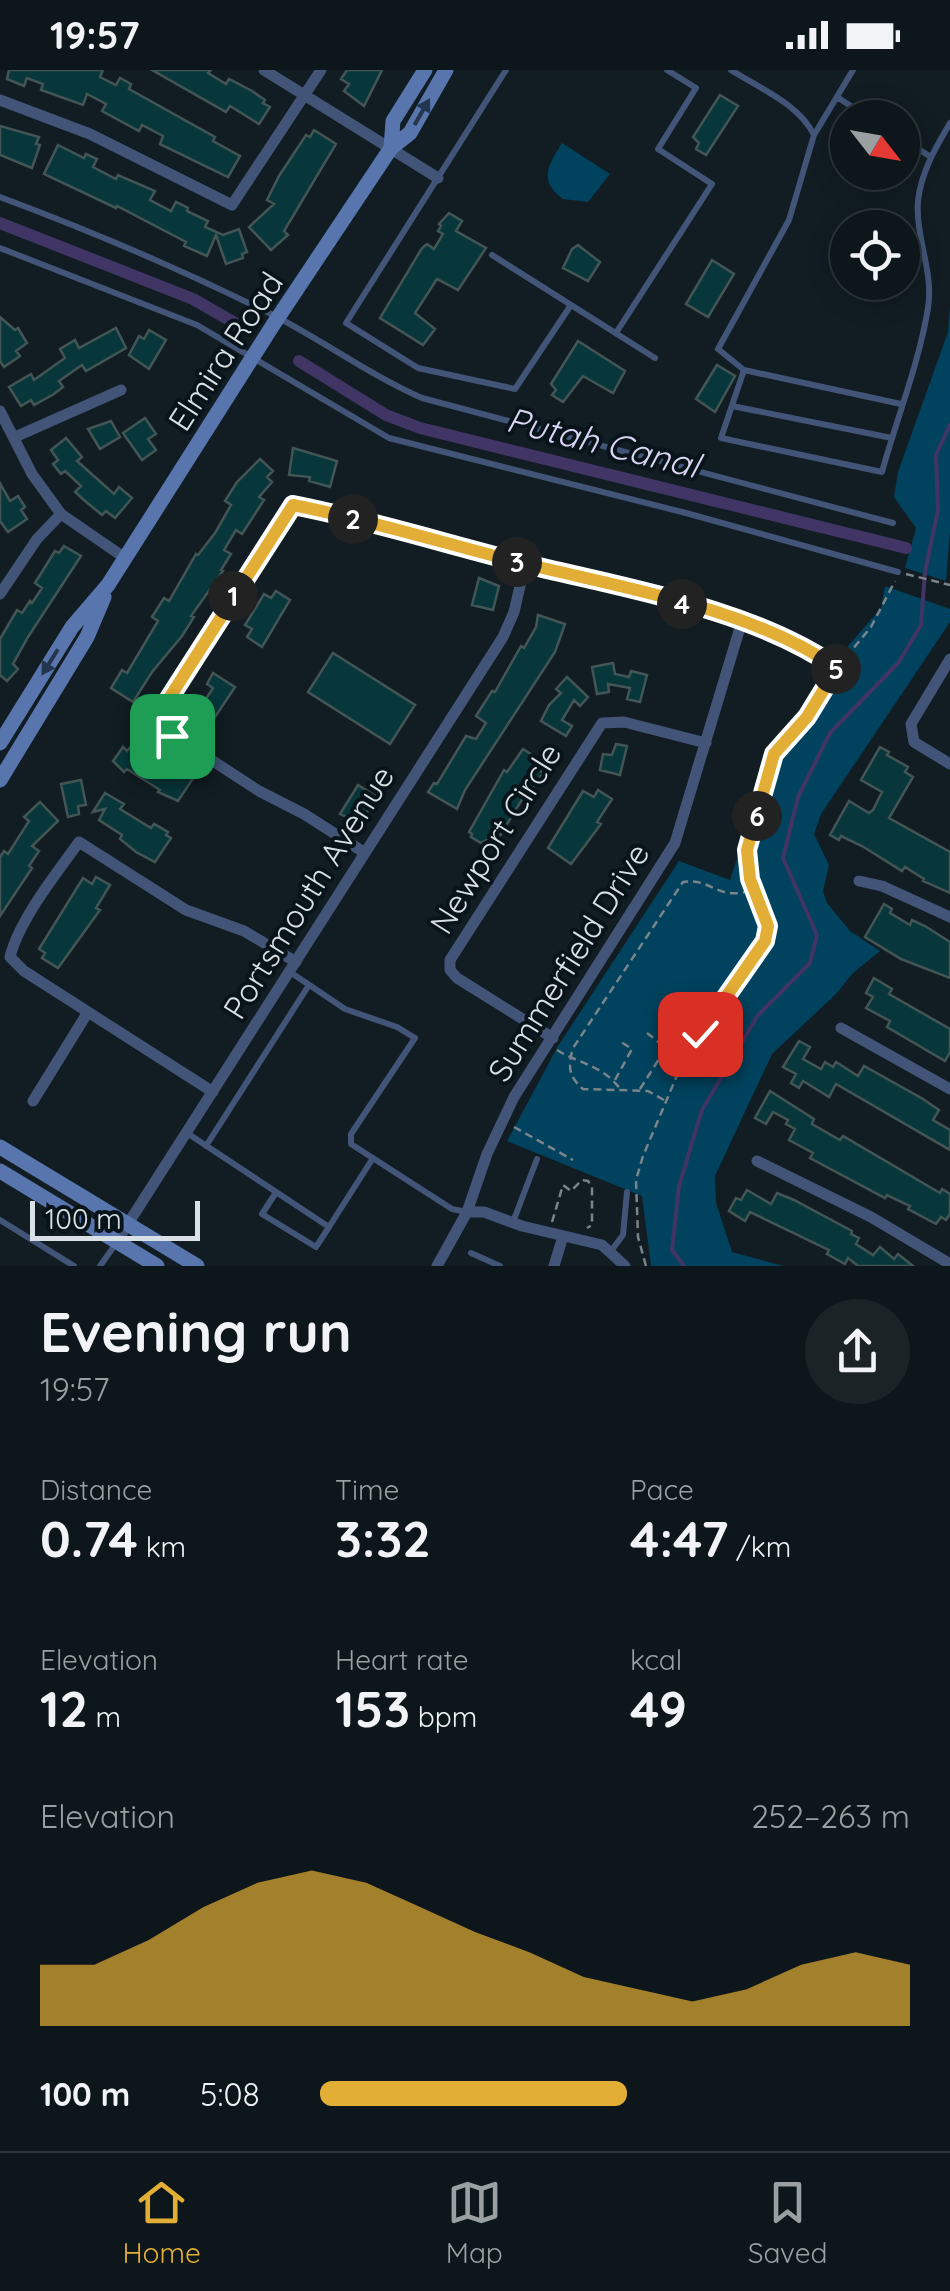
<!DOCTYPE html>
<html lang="en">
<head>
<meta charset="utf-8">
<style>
  :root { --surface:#0d161a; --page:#1b2327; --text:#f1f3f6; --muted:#9a9fa2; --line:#2d3539; --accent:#e3ae35 }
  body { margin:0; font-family:Quicksand,sans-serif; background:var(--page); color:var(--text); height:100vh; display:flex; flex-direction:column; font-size:38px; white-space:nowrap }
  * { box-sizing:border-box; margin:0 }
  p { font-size:32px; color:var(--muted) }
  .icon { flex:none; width:55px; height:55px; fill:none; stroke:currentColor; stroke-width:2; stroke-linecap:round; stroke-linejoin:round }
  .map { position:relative; height:1196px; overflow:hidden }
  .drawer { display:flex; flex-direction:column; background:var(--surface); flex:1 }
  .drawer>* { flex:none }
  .needle { width:65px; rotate:121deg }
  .tools { position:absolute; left:830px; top:30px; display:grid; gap:20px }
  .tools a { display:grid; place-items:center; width:90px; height:90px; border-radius:50%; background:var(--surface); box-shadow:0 5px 25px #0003,0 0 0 2px var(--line); font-size:50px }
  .scale { position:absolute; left:30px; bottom:25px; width:170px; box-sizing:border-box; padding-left:10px; border:5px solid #d9e1e6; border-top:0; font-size:28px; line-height:35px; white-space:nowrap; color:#d9e1e6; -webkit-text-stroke:8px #08141a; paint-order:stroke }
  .pin { position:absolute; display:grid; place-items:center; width:85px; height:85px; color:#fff; margin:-42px; border-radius:20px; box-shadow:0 5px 15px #0006 }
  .km { position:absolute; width:50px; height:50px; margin:-25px; border-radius:50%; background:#222; color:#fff; font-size:28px; line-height:50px; text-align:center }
  .round { display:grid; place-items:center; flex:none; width:105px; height:105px; border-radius:52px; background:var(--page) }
  .summary { display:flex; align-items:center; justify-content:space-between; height:170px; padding:0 40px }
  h1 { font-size:55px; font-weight:800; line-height:75px }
  .figures { display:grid; grid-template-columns:repeat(3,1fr); gap:15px; height:170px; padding:10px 40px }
  .figures div { display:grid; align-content:center }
  .figures b { font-size:50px; font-weight:800 }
  .figures small { font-size:28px; font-weight:400 }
  .figures p { font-size:28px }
  .chart { height:280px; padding:20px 40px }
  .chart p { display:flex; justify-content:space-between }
  .chart svg { width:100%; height:180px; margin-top:10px; fill:var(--accent); opacity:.7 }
  ul { padding:0 40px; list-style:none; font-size:32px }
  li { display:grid; grid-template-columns:160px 120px 1fr; align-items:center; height:75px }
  li i { height:25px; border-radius:12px; background:var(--accent) }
  .status { display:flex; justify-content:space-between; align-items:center; height:70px; padding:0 50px; background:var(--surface); direction:ltr }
  .status svg { height:28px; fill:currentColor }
  .tabs { display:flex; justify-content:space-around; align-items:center; height:140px; border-top:2px solid var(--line); background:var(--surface); font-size:28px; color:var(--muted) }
  .tabs a { display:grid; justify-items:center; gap:5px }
  .tabs .current { color:var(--accent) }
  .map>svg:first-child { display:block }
  .green { fill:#01435e }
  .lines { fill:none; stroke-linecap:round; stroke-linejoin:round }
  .stream { stroke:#413565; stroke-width:4 }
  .canal { stroke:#413565; stroke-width:12 }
  .building { fill:#07373b; stroke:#445556; stroke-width:2.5 }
  .path { stroke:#7a848a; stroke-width:2.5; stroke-dasharray:8 5; stroke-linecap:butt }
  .service { stroke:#425578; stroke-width:6 }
  .minor { stroke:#425578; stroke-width:11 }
  .secondary { stroke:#5875ae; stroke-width:15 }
  .oneway { fill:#24364e }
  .route-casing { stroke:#fff; stroke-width:20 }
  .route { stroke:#e3ae35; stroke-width:12 }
  .labels { text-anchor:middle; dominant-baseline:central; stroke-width:8; stroke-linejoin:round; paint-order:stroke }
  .street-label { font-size:32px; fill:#d9e1e6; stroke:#08141a }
  .water-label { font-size:35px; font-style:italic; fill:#dbd5f5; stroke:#08141a }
</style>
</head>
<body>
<div class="status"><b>19:57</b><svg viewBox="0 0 49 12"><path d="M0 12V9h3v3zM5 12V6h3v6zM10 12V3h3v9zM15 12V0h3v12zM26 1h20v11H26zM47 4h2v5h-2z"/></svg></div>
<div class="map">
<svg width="950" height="1196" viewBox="0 0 950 1196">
  <rect width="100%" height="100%" fill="#111d23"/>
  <path class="green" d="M562,73L610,104L588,132L563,129C538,110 548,96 562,73Z
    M950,236V461L946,511L905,498L916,458L894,427L898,402L948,262Z
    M885,516L950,539V552L821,744L814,764L829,795L823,821L827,833L850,861L880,881L853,903L836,924L772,984L715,1106L716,1133L732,1182L783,1196H651L642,1126L507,1071L558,976L679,791L730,810L775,674L819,624L816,613L881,538Z"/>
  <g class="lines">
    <path class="stream" d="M684,1196L672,1180L679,1116L702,1040L758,945L810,893L817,865L783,788L798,727L830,663L899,592L921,555L925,502L938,440L936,385L950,355"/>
    <path class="canal" d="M0,153L193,229L247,260
      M299,291L386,345L420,358L906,478"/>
  </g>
  <path class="building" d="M9,0H103L100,7L116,15L120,8L131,14L129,19L215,67L213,71L240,86L228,107L160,74L163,66L142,55L139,61L102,41L106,34L87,24L83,35L41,20L43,14L27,8L24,16L7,9Z
    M152,0H211L208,3L226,14L229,9L252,21L265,30L263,33L270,37L259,54L230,36L226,42Z
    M347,0H382L364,36L344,21L349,14L341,9Z
    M720,25L738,36L706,85L696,79L699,73L693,67Z
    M0,56L39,67L36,74L40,75L32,98L0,85Z
    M314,60L336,74L284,161L288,165L271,180L249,157L274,134L267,130L279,106L306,65L310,67Z
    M58,75L84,88L86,84L97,89L93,97L116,109L118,105L155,121L150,130L171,141L176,132L188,138L187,141L208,151L205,157L223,165L239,159L247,182L242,184L243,188L226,194L216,165L207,186L184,176L186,172L117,136L116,138L44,104Z
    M449,143L462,151L456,161L486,178L458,220L437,209L415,243L435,259L423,275L380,248L422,178L427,174L434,179L443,164L438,161L441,156L439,154Z
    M578,175L600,192L588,211L563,198L572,179Z
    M712,190L734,204L708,247L686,234Z
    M0,247L15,260L18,258L27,273L16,281L20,286L4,297L0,291Z
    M116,258L126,278L86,301L82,295L59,311L63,317L54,324L34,335L31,330L21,336L9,317L31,304L34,310L65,288L60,279L75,270L79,278Z
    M149,260L166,270L149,299L129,285L139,266L144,269Z
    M578,271L625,301L613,323L583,306L563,332L552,325L556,320L551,314Z
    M717,295L735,306L715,342L696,329Z
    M145,348L156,364L148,369L156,380L142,390L123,363Z
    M111,351L120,367L100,379L88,359Z
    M66,368L82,387L77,391L114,424L119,417L132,428L115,448L106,441L102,445L85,431L75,422L81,416L65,401L61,404L53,394L58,390L51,380Z
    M293,378L337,391L330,417L309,411L310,407L289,405Z
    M260,389L273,401L267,407L272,412L259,427L264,430L242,464L236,460L224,480L231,484L221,500L223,501L191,546L194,547L182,566L152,602L133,632L111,618L122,600L127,603L158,551L152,547L164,528L169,531L196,484L198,485L215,463L231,435L225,431L237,412Z
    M0,413L10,431L18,426L25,437L21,440L27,449L8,462L0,451Z
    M64,476L81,486L28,567L13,594L18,599L7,611L0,605V569L17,540L22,543L30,531L32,533L42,518L35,513L55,481L59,483Z
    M479,508L499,516L493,540L472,535Z
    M276,521L290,530L262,577L247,567L252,559L245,555L264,524L271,528Z
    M538,545L565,554L555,582L465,720L457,739L428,722L434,713L437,714L466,666L476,669L486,653L476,646L492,621L495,622L521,576L524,578L536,557Z
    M333,583L415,635L390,674L308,622Z
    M613,593L615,604L629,607L631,601L647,605L640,632L627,629L630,618L608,614L609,622L597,624L592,597Z
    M213,603L235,617L205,662L191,653L195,646L190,643L197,632L202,635L213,618L207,614Z
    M567,607L588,627L580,636L574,630L562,650L572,656L566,666L541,651L549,635L561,623L556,619Z
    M133,674L154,695L158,688L174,698L176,694L194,707L178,731L158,722L160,720L127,699L124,702L113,691L123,677L127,681Z
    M616,674L627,676L620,705L600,700L603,684L612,685Z
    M880,677L889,682L887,685L908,697L905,702L913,707L889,748L950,782V823L923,811L924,809L905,797L902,801L862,776L841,766L839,770L830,765L849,731L869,743L873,740L882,722L861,710Z
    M523,679L537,688L533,696L543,703L527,727L524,726L495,774L487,770L481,773L471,767L472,764L469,762L504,700L507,702Z
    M81,710L86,735L78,736L79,744L68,747L61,714Z
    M358,715L377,727L360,753L340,744Z
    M598,720L612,729L597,752L601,754L571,794L548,778L583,721L594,727Z
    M105,723L124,734L120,739L151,758L154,754L168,762L166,765L171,768L155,792L136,782L120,769L122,765L99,750L105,739L93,742Z
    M40,732L58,751L32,776L39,781L29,796L32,798L0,846V787L4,781L8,784L29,751L24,747Z
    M96,807L110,815L96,838L100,840L58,898L42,888L45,883L39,879L83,808L92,814Z
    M884,834L892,839L890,843L910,855L912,850L925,856L950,872V908L901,889L865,867Z
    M874,908L892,919L889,924L950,959V982L945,991L887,957L890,951L866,938L873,927L866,923Z
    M799,971L810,977L803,989L821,999L825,992L833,997L836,992L858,1006L864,996L923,1029L939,1040L933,1050L950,1060V1080L836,1014L829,1027L803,1011L799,1018L791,1013L796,1004L783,997Z
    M770,1021L814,1049L812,1054L840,1070L843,1066L940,1123L942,1119L950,1124V1144L946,1150L941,1147L936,1154L908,1139L910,1136L887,1125L885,1128L810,1088L813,1083L789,1070L795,1059L786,1054L788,1050L773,1042L766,1054L755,1048Z
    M747,1120L771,1134L777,1123L794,1130L852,1161L851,1164L859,1168L856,1174L873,1185L880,1177L894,1189L898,1184L913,1196H858L848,1188L845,1194L827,1184L829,1180L750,1142L745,1151L729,1141L736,1128L741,1130Z"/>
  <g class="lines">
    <path class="path" d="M906,504L950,515
      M818,585L836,597
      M557,980C579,994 603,995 621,1020
      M615,1010L632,979L621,972
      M640,1019L666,978L647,963
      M664,1030L648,1021L583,1019C568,1006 568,996 573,978L683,812C711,807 717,832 752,820
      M514,1057L573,1090
      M552,1152L563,1115L571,1121L582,1110L588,1111L592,1117V1155L587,1158
      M646,1196L638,1167L636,1110L643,1086L681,996L735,911L765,871L768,861L766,844L750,809L747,780L774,685L807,647L837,598L871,557L895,511"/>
    <path class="service" d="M506,0L346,253L418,298L515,319L571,235
      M731,0C759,18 799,34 814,65L789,150L718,279L744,300
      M837,27L869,48
      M814,65L853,0
      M902,69L931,87
      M0,127C94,162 185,201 275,246C325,272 370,305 422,328L893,453
      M0,178L197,255L389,368L686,443L898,502
      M492,185L655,288
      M616,263L712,114L658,79L696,18L667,0
      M901,334L744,300L721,368L882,402C897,348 919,293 928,238C934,202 915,166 918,131C921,102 936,77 950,53
      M732,336L892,368
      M290,902L345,939L397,957L415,968L351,1064V1074L452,1139L467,1142
      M187,1063L329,1157L373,1088
      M206,1076L309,915
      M275,1124L262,1144L316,1177L329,1157
      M0,1150L74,1196
      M513,1152L537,1089
      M611,1181L623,1165L627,1122
      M471,1183L500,1196
      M100,1196L117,1172"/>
    <path class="minor" d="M264,0L438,108
      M0,30L90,64L232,135L321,0
      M0,341L32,404L61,444L125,488
      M15,367L121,320
      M0,524L37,469L61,444
      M950,589L911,654L914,672L950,694
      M365,783L304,744L259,721L156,654L178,614L293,435L618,515L742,551L810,580
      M859,811L882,816L950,847
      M841,958L950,1019
      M553,968L457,908L450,900V890L602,653L624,652L706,673
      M213,1022L24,901L10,887C19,850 56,804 79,772L186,840L244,861L296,892
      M33,1031L88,942
      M757,1091L871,1147L950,1194
      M467,1142H484L522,1156L602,1175L625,1196
      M117,1171L503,567L514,542L525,494
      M437,1196L467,1142L487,1084L514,1027L675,773L742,551
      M554,1196L563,1166"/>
    <path class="secondary" d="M391,78L393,51L425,0
      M0,673L72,557L108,515L273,255L391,78L410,63L446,0
      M0,710L87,567L104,527
      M0,1077L197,1196
      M0,1101L157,1196"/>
  </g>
  <defs><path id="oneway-solid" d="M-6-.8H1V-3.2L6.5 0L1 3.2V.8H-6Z" transform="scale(2.5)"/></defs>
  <g class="oneway">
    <use href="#oneway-solid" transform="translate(422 42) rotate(-60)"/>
    <use href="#oneway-solid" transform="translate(50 592) rotate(122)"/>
  </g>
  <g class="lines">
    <g class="route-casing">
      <path id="route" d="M172,666L156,654L168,630L293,435C370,450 446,474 522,493C623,518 751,538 837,598L807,647L774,684L747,780L750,809L768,856L765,871L700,964"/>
    </g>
    <use href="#route" class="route"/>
  </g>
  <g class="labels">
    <g class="street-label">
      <text transform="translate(225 281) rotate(-57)">Elmira Road</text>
      <text transform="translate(495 768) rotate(-58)">Newport Circle</text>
      <text transform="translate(308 822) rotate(-58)">Portsmouth Avenue</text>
      <text transform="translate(568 892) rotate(-58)">Summerfield Drive</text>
    </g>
    <g class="water-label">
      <text transform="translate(603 372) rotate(14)">Putah Canal</text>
    </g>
  </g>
</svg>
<div class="tools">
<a><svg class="needle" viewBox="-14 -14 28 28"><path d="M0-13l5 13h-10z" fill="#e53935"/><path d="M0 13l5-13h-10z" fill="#9a9fa2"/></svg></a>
<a><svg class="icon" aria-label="locate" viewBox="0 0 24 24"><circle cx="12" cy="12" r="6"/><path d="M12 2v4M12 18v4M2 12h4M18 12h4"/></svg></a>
</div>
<div class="scale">100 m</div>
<div class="pin" style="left:172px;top:666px;background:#1e9e55"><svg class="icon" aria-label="arrive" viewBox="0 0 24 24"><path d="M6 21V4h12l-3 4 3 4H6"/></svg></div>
<div class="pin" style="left:700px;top:964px;background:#d93025"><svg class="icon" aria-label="check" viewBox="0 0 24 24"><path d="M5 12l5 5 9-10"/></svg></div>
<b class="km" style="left:233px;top:526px">1</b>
<b class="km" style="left:353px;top:449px">2</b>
<b class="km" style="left:517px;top:492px">3</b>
<b class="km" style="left:682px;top:534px">4</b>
<b class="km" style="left:836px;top:599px">5</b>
<b class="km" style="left:757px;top:746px">6</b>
</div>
<section class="drawer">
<div class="summary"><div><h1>Evening run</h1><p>19:57</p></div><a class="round"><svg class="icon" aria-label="share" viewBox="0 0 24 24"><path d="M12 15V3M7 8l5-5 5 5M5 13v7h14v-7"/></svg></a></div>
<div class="figures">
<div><p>Distance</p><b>0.74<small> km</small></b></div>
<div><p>Time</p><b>3:32</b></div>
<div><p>Pace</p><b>4:47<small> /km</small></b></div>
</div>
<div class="figures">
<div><p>Elevation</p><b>12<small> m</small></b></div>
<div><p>Heart rate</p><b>153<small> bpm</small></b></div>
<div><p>kcal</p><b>49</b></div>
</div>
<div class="chart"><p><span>Elevation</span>252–263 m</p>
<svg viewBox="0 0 160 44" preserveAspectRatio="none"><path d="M0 44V29L10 29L20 23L30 15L40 9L50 6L60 9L70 15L80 21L90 26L100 32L110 35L120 38L130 35L140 29L150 26L160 29V44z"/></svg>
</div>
<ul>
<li><b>100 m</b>5:08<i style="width:52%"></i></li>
</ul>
</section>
<nav class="tabs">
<a class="current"><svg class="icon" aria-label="home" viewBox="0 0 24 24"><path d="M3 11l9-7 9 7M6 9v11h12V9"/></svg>Home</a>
<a><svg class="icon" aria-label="map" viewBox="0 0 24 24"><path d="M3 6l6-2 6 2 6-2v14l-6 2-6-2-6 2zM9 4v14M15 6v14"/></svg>Map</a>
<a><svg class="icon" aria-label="saved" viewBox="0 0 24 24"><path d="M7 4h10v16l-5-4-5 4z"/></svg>Saved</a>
</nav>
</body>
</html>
